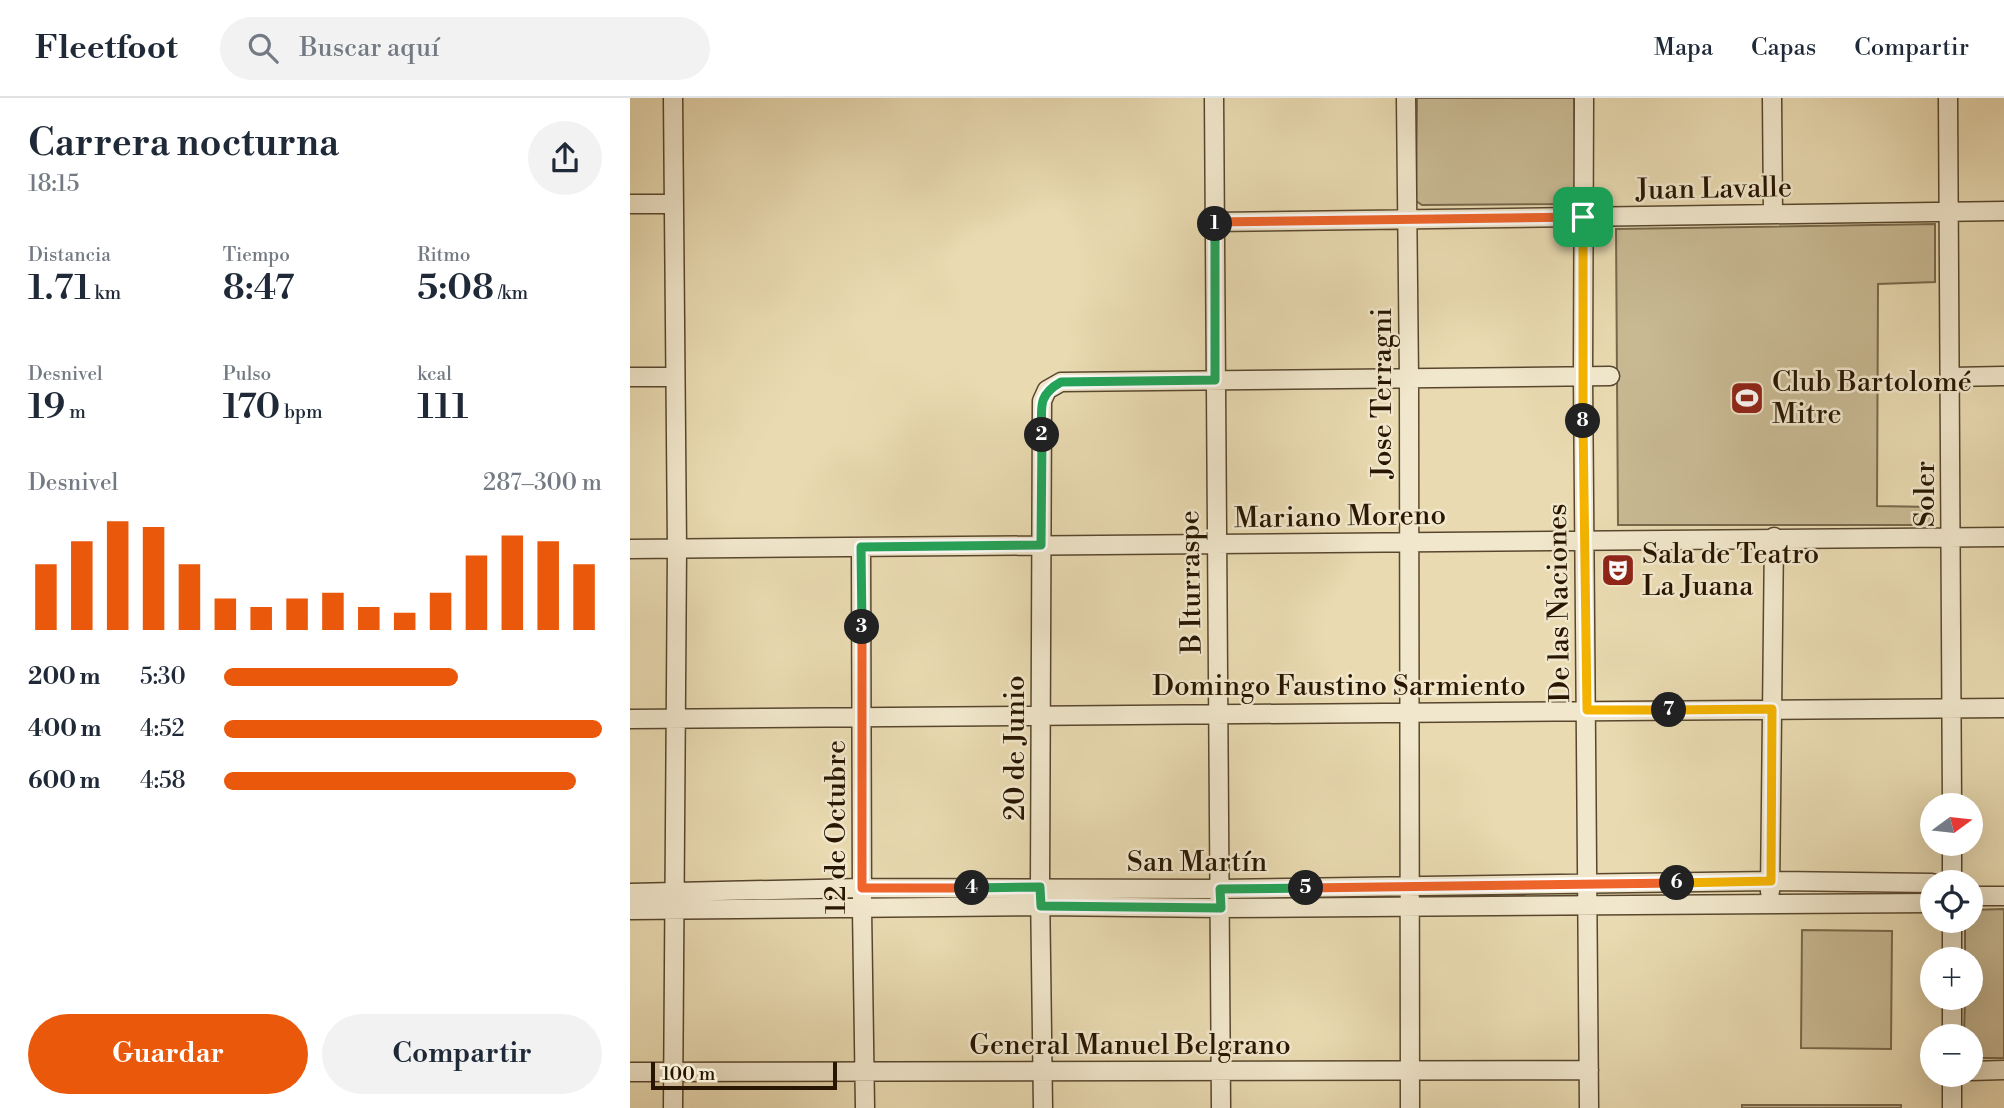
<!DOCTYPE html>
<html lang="es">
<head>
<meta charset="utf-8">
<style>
  :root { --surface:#fff; --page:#f2f2f3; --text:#1f2937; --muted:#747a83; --line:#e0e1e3; --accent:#ea580c }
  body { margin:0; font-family:"Libre Bodoni",serif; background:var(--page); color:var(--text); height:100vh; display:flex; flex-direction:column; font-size:26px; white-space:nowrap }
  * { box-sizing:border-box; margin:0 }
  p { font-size:23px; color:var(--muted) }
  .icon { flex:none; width:38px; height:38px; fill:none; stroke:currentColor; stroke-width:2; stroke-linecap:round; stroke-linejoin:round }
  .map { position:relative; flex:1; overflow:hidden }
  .side { display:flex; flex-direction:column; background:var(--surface); width:630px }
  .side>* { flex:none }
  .needle { width:46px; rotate:75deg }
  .controls { position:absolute; left:1290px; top:695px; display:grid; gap:14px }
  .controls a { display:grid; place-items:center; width:63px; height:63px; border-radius:50%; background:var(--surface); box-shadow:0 7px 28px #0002; font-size:35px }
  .scale { position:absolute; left:21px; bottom:18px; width:186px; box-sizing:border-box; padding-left:7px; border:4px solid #281602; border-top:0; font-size:19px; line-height:24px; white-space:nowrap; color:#281602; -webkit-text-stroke:5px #f1e7cc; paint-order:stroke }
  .pin { position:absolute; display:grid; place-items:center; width:60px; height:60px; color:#fff; margin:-30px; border-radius:14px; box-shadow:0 4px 10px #0006 }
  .km { position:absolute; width:35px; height:35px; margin:-18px; border-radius:50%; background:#222; color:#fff; font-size:19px; line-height:35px; text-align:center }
  .round { display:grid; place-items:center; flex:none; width:74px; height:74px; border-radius:37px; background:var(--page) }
  .headline { display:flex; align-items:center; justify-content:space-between; height:119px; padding:0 28px }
  h1 { font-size:38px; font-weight:600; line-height:52px }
  .figures { display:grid; grid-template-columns:repeat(3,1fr); gap:10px; height:119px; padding:7px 28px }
  .figures div { display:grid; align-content:center }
  .figures b { font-size:35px; font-weight:600 }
  .figures small { font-size:19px; font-weight:400 }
  .figures p { font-size:19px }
  .chart { height:196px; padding:14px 28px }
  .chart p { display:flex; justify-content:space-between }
  .chart svg { width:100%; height:126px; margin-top:7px; stroke:var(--accent); stroke-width:6 }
  .primary-button { display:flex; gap:14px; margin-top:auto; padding:14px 28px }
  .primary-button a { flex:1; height:80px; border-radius:42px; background:var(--accent); color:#fff; font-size:28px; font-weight:600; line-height:80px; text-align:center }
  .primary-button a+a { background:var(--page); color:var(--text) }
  ul { padding:0 28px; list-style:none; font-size:23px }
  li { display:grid; grid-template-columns:112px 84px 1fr; align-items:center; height:52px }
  li i { height:18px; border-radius:9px; background:var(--accent) }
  header { display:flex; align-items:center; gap:42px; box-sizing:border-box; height:98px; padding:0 35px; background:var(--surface); border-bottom:2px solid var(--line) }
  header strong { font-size:33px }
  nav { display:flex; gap:38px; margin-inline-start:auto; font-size:24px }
  .search { width:490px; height:63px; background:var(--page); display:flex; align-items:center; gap:18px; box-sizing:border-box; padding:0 24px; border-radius:38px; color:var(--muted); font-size:26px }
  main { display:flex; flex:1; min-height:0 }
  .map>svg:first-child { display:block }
  .green { fill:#c8b993; stroke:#78684a; stroke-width:2 }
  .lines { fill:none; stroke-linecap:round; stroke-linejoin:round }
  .minor-casing { stroke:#58472e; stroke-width:21 }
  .minor { stroke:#f1e7cc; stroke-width:18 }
  .split-1-casing { stroke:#fff; stroke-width:14 }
  .split-2-casing { stroke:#fff; stroke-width:14 }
  .split-3-casing { stroke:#fff; stroke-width:14 }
  .split-4-casing { stroke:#fff; stroke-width:14 }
  .split-5-casing { stroke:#fff; stroke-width:14 }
  .split-6-casing { stroke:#fff; stroke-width:14 }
  .split-7-casing { stroke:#fff; stroke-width:14 }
  .split-8-casing { stroke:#fff; stroke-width:14 }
  .split-9-casing { stroke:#fff; stroke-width:14 }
  .split-1 { stroke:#f0652b; stroke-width:9 }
  .split-2 { stroke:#22a559; stroke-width:9 }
  .split-3 { stroke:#22a559; stroke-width:9 }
  .split-4 { stroke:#f0652b; stroke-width:9 }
  .split-5 { stroke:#22a559; stroke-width:9 }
  .split-6 { stroke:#f0652b; stroke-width:9 }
  .split-7 { stroke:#f5b400; stroke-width:9 }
  .split-8 { stroke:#f5b400; stroke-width:9 }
  .split-9 { stroke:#f5b400; stroke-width:9 }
  .labels { text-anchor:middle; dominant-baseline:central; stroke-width:5; stroke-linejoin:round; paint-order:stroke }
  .street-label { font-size:28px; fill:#281602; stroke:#f1e7cc }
  .poi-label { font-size:28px; fill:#281602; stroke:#f1e7cc; text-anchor:start }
</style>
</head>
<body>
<header>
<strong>Fleetfoot</strong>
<div class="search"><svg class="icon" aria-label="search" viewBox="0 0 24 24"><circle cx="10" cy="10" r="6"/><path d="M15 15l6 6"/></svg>Buscar aquí</div>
<nav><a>Mapa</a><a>Capas</a><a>Compartir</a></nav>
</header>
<main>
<section class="side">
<div class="headline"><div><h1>Carrera nocturna</h1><p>18:15</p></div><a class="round"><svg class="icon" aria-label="share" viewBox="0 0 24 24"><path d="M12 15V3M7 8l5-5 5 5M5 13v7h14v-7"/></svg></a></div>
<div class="figures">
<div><p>Distancia</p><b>1.71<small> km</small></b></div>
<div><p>Tiempo</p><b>8:47</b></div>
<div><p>Ritmo</p><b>5:08<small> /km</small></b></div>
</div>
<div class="figures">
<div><p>Desnivel</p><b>19<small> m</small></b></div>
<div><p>Pulso</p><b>170<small> bpm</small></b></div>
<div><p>kcal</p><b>111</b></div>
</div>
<div class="chart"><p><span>Desnivel</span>287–300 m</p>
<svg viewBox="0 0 160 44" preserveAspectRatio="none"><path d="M5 44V21M15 44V13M25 44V6M35 44V8M45 44V21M55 44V33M65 44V36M75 44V33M85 44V31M95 44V36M105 44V38M115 44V31M125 44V18M135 44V11M145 44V13M155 44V21"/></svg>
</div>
<ul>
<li><b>200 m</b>5:30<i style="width:62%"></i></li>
<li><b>400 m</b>4:52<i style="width:100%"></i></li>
<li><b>600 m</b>4:58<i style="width:93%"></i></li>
</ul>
<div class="primary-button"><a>Guardar</a><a>Compartir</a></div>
</section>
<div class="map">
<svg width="1374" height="1010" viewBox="0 0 1374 1010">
  <rect width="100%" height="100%" fill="#e9dab1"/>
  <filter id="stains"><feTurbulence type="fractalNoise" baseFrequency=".00286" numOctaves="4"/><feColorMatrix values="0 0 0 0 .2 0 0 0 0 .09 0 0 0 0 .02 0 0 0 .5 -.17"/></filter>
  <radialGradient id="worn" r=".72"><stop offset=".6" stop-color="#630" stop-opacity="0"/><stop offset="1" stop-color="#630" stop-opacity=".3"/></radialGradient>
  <path class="green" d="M787,0H944L945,99L936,106L792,107L786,103Z
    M1305,126V184L1248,186L1247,408L1302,409V427H988L986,131Z
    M1374,811V960H1341L1340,938H1334L1335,900H1340V861H1335V823L1340,822L1341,812Z
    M1172,832L1262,833L1261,951L1171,950Z
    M1112,1007H1271V1010H1112Z"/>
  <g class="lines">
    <g class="minor-casing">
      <path id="minor" d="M584,0L591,1010
        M776,0L779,280L780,1010
        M954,0L953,279L959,1010
        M1142,0L1143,116
        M1318,0L1322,707
        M0,106H44
        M585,124L1374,113
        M0,279H45
        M1321,279L1374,278
        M231,449L232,811L235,1010
        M0,451L1374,439
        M0,621L1374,610
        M1322,784V746
        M1140,794L1144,439
        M0,795L232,790L590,791L1141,783L1302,785
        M1340,798H1374
        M0,812L411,808L591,810L1302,805
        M1322,822V861
        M1322,900V938
        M1340,973L1374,972
        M0,974L959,972
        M1322,976V1010
        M43,1010L47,450L43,0
        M413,1010L410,789L412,303L417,292L431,284L980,278"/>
    </g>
    <use href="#minor" class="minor"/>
  </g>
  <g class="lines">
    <g class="split-1-casing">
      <path id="split-1" d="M585,126V124L953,119"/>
    </g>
    <g class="split-2-casing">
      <path id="split-2" d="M412,337C412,311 406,298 431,284L585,282V126"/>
    </g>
    <g class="split-3-casing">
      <path id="split-3" d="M232,529L231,449L411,447L412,337"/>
    </g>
    <g class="split-4-casing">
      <path id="split-4" d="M232,529V790H342"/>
    </g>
    <g class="split-5-casing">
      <path id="split-5" d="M342,790L410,789L411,808L591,810L590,791L676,790"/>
    </g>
    <g class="split-6-casing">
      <path id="split-6" d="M676,790L1047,785"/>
    </g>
    <g class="split-7-casing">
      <path id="split-7" d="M1039,612L1142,611L1141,783L1047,785"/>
    </g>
    <g class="split-8-casing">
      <path id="split-8" d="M953,323L957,612H1039"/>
    </g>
    <g class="split-9-casing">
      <path id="split-9" d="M953,323V119"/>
    </g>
    <use href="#split-1" class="split-1"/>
    <use href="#split-2" class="split-2"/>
    <use href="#split-3" class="split-3"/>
    <use href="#split-4" class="split-4"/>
    <use href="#split-5" class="split-5"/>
    <use href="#split-6" class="split-6"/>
    <use href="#split-7" class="split-7"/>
    <use href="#split-8" class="split-8"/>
    <use href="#split-9" class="split-9"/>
  </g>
  <defs>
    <g id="stadium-square" transform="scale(1.75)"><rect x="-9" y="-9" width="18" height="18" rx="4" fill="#8f2418" stroke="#f1e7cc"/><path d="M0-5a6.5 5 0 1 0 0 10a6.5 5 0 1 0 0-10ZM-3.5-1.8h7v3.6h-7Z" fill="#fff"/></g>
    <g id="theatre-square" transform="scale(1.75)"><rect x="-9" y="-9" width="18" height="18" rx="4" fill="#8f2418" stroke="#f1e7cc"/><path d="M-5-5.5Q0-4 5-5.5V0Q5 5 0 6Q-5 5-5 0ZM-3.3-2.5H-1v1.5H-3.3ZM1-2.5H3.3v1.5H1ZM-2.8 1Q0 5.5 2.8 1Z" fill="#fff"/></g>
  </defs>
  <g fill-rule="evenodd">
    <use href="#stadium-square" x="1117" y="300"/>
    <use href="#theatre-square" x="988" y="472"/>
  </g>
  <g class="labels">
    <g class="street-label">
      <text transform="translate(1084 91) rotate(-1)">Juan Lavalle</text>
      <text transform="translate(752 295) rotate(-90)">Jose Terragni</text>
      <text transform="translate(1295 396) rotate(-90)">Soler</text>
      <text transform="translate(710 419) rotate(-1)">Mariano Moreno</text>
      <text transform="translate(561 484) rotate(-91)">B Iturraspe</text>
      <text transform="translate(929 505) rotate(-91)">De las Naciones</text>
      <text x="709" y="588">Domingo Faustino Sarmiento</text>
      <text transform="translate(385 650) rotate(-90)">20 de Junio</text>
      <text transform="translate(206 729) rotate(-90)">12 de Octubre</text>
      <text x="567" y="764">San Martín</text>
      <text x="500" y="947">General Manuel Belgrano</text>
    </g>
    <g class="poi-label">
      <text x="1142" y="284">Club Bartolomé<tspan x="1142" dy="32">Mitre</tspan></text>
      <text x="1012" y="456">Sala de Teatro<tspan x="1012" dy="32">La Juana</tspan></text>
    </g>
  </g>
  <rect width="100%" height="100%" filter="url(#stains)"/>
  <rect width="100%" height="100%" fill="url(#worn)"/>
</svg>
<div class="controls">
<a><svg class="needle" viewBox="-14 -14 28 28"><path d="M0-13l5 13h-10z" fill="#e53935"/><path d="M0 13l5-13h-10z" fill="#747a83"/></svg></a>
<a><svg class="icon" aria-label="locate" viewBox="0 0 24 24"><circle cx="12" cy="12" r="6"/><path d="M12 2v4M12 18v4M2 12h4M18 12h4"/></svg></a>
<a>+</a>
<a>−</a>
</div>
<div class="scale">100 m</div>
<div class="pin" style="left:953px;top:119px;background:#1e9e55"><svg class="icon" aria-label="arrive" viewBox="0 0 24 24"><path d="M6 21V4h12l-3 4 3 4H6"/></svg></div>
<b class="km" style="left:585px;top:126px">1</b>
<b class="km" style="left:412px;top:337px">2</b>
<b class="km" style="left:232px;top:529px">3</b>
<b class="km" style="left:342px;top:790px">4</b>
<b class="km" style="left:676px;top:790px">5</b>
<b class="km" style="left:1047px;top:785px">6</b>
<b class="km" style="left:1039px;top:612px">7</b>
<b class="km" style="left:953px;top:323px">8</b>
</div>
</main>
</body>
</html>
